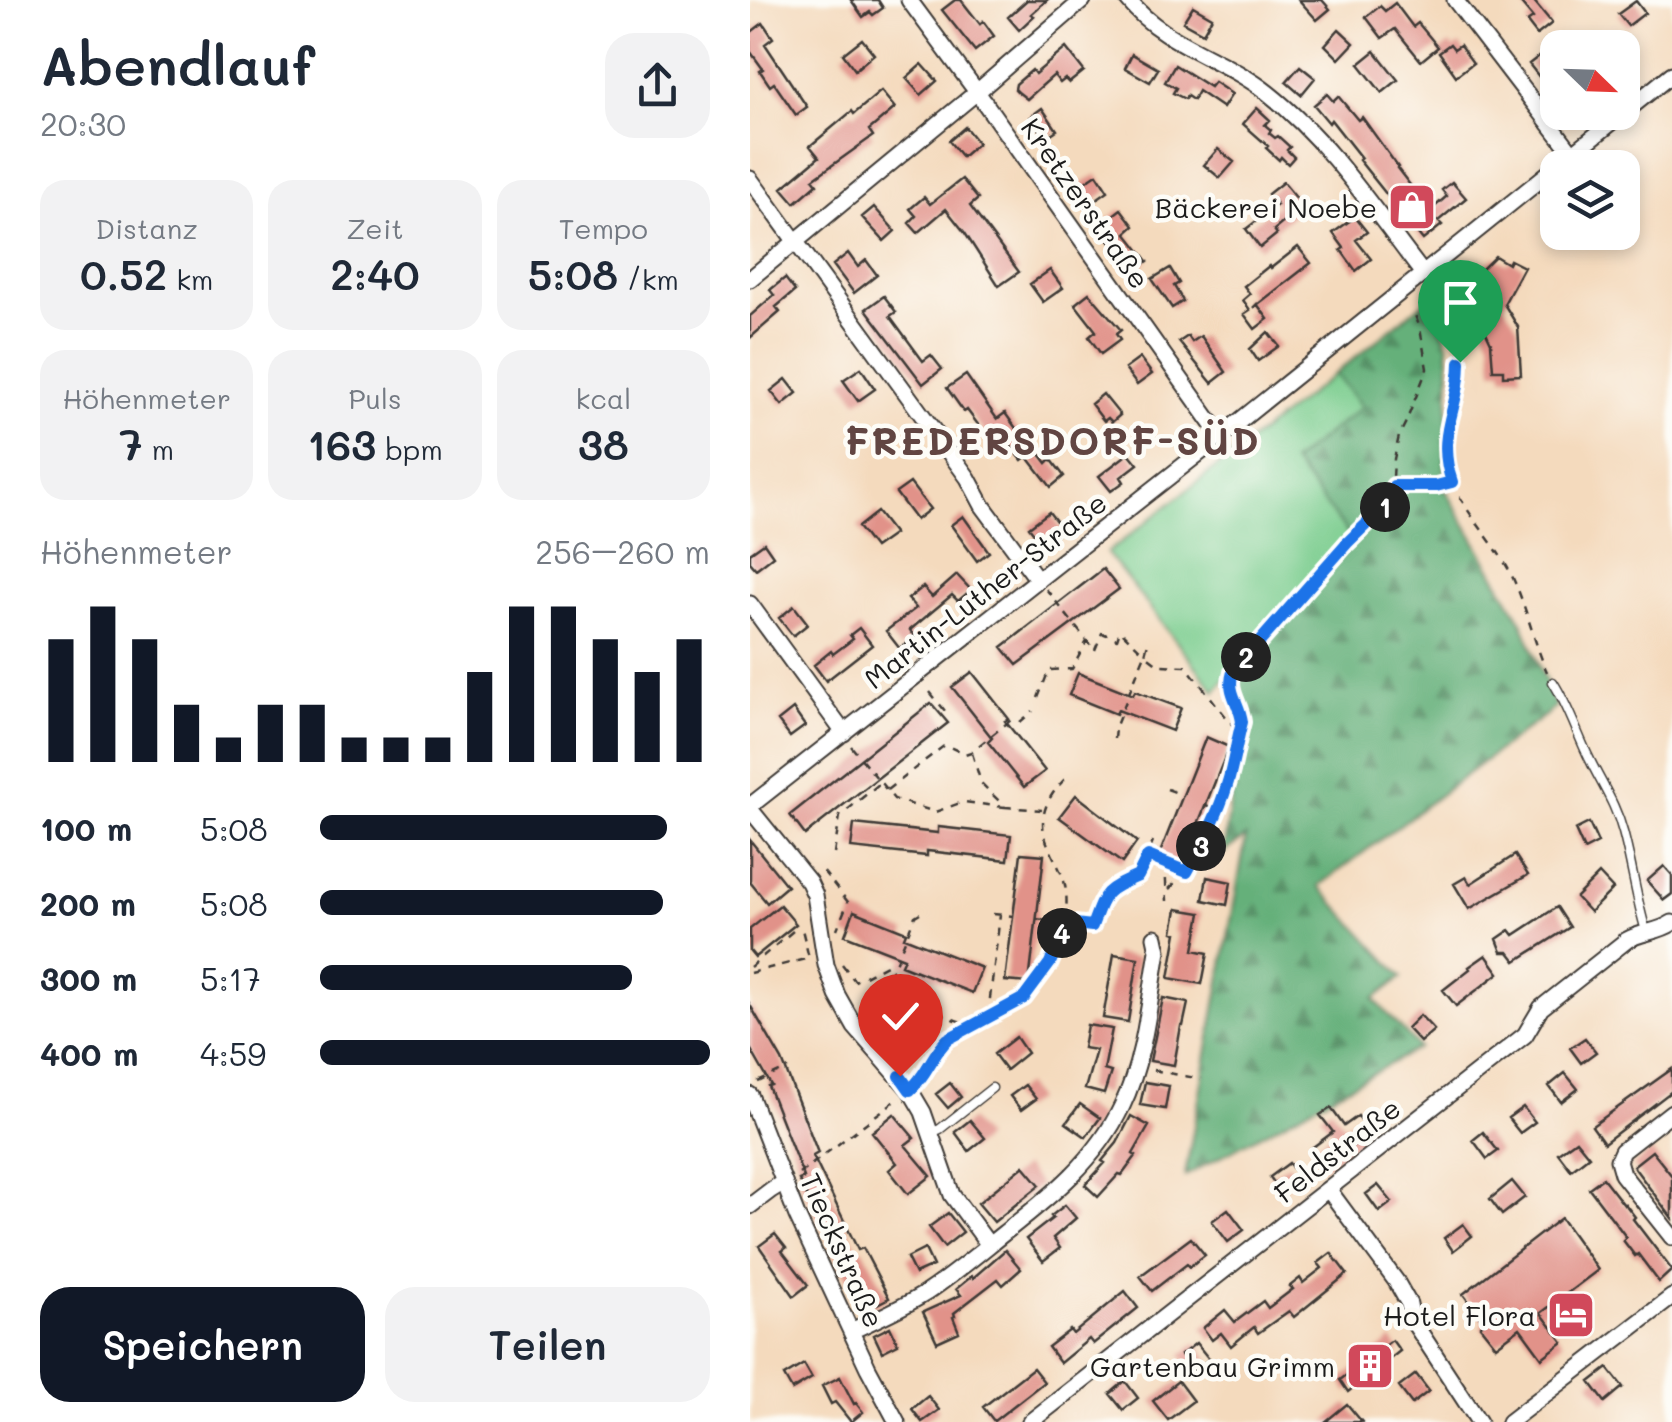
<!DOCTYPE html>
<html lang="de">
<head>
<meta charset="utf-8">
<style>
  :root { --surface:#fff; --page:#f2f2f3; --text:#1f2937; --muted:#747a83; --accent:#111827 }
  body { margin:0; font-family:Mali,sans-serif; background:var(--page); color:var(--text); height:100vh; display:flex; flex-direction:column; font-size:38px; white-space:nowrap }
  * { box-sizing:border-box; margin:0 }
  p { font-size:32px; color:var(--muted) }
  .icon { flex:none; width:55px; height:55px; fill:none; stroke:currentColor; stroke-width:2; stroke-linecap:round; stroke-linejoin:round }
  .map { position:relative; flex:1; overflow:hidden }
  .drawer { display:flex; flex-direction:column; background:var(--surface); width:750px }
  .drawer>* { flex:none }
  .needle { width:65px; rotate:113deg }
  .fabs { position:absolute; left:790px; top:30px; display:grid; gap:20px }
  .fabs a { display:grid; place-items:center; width:100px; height:100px; border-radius:20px; background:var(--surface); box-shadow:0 5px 15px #0003; font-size:50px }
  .pin { position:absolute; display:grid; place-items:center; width:85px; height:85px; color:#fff; margin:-102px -42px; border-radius:50% 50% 50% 0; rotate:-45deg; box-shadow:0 0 10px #0007 }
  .pin .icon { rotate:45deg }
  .km { position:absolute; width:50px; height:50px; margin:-25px; border-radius:50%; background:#222; color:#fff; font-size:28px; line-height:50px; text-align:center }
  .round { display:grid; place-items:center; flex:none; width:105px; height:105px; border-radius:30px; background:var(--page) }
  .overview { display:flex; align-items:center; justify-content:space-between; height:170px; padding:0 40px }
  h1 { font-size:55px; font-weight:600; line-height:75px }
  .metrics { display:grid; grid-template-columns:repeat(3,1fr); gap:15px; height:170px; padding:10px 40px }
  .metrics div { display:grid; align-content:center; border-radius:25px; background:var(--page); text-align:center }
  .metrics b { font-size:42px; font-weight:600 }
  .metrics small { font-size:28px; font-weight:400 }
  .metrics p { font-size:28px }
  .chart { height:280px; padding:20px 40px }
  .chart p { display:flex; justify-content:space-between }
  .chart svg { width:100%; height:180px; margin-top:10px; stroke:var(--accent); stroke-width:6 }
  .button { display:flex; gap:20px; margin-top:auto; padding:20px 40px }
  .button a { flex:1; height:115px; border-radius:30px; background:var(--accent); color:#fff; font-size:40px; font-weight:600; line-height:115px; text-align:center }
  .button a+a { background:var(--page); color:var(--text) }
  ul { padding:0 40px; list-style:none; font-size:32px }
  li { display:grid; grid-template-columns:160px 120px 1fr; align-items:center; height:75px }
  li i { height:25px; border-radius:12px; background:var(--accent) }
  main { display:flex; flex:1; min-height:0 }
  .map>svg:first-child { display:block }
  .grass { fill:#7ccd8f; stroke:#4c7456; stroke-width:2.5 }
  .forest { fill:url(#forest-firs); stroke:#40664b; stroke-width:2.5 }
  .building { fill:#e19289 }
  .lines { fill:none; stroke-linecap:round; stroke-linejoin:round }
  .service-casing { stroke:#3c3834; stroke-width:11 }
  .minor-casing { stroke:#3c3834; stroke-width:19 }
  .path { stroke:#3c3834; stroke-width:2.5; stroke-dasharray:8 8; stroke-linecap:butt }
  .service { stroke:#fff; stroke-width:8 }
  .minor { stroke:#fff; stroke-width:15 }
  .route-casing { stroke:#fff; stroke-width:20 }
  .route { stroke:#1a73e8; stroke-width:12 }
  .labels { text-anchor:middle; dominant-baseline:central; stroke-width:9; stroke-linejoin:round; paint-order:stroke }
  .street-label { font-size:28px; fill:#1c1c1c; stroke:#fdfcf7 }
  .poi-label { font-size:28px; fill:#1c1c1c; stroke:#fdfcf7; text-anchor:end }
  .district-label { font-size:38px; font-weight:bold; letter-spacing:2.5px; fill:#614542; stroke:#fdfcf7 }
</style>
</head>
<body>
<main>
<section class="drawer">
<div class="overview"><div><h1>Abendlauf</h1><p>20:30</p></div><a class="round"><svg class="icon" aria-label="share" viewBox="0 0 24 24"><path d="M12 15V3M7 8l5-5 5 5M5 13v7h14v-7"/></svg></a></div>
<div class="metrics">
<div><p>Distanz</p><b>0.52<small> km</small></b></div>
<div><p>Zeit</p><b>2:40</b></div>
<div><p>Tempo</p><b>5:08<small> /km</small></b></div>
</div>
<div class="metrics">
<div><p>Höhenmeter</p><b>7<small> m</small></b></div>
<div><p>Puls</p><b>163<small> bpm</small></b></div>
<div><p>kcal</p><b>38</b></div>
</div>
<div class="chart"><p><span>Höhenmeter</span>256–260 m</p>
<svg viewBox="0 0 160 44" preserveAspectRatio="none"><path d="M5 44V14M15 44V6M25 44V14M35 44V30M45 44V38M55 44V30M65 44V30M75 44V38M85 44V38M95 44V38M105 44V22M115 44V6M125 44V6M135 44V14M145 44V22M155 44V14"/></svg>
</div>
<ul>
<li><b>100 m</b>5:08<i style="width:89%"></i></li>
<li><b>200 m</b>5:08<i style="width:88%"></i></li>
<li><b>300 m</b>5:17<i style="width:80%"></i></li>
<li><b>400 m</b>4:59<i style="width:100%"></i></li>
</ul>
<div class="button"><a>Speichern</a><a>Teilen</a></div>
</section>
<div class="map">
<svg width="922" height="1422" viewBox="0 0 922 1422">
  <defs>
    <pattern id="forest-firs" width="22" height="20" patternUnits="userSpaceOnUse" patternTransform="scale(2.5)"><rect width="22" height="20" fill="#65b07a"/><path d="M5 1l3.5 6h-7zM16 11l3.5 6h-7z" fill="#528e63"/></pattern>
  </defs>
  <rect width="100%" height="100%" fill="#fdfcf7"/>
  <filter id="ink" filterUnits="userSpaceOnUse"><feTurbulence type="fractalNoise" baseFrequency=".01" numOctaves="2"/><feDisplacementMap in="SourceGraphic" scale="20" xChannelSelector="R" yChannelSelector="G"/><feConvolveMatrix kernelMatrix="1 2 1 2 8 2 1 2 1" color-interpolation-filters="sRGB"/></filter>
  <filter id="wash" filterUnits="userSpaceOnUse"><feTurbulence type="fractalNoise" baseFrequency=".0048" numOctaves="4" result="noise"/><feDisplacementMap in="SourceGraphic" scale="40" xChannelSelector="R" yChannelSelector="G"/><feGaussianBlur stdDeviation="2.25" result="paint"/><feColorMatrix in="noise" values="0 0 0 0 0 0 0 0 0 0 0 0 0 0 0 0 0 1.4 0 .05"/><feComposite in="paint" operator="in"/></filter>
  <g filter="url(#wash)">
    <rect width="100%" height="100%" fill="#f4dabd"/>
    <path class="grass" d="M585,374L612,407L543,462L600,536L465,691L357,553Z"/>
    <path class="forest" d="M680,297L698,343L700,376L694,487L772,622L806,707L569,886L652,977L624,999L669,1048L435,1176L496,837L473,853L494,708L482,678L604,541L542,462L612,407L585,374Z"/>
    <g id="blocks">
      <path class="building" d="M101,0H128L133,8L123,15L120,12L113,17Z
        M205,0H211L230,24L233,21L244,36L225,51L192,10Z
        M277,0H297L281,14L284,16L269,30L258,17Z
        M549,0H572L580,9L567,20Z
        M768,0H783L802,23L787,35L777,22L783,18Z
        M886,1L895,13L878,26L868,14Z
        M645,3L663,27L668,23L688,47L671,61L645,29L632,38L616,17L630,6L635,11Z
        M443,6L462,17L453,33L433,22Z
        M13,23L23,38L15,44L57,107L46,115L24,83L20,86L10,71L13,69L0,51V33Z
        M589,29L604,43L589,59L575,45Z
        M112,39L124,54L105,70L93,54Z
        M700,44L704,49L710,45L723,63L706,76L689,52Z
        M316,48L334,71L319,83L315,79L310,83L304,75L277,99L268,92L265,89L266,84L282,70L285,74Z
        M797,50L808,63V72L794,83L779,64Z
        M625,51L648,80L632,93L609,64Z
        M382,54L408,69L400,82L375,68Z
        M172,64L187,81L171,95L156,78Z
        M425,65L460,87L464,82L482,94L473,108L448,91L443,100L437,96L435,99L423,93L426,88L415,82Z
        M550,66L565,78L551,95L536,82Z
        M131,91L145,108L119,130L123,136L63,179L67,184L45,203L32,188L69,157L60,146L102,111L104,114Z
        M577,94L583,101L588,96L608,120L612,117L648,167L647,168L680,211L697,196L692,190L702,182L716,198L688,221L692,225L673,240L609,160L611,158L581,120L579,123L564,105Z
        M292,108L307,130L295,138L280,117Z
        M507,108L520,120L515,125L521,130L519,133L525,138L528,136L540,147L537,150L544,157L538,164L531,157L529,160L516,148L518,146L493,124Z
        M215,127L228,143L212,157L199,141Z
        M468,149L484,162L470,178L454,165Z
        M347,174L358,191L335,207L323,190Z
        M212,179L228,199L220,206L269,272L249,286L215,233L196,209L168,233L159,223L166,216L160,209L174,197L180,204Z
        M533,182L553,206L524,230L527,234L510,248L496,229L527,205L518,194Z
        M124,207L145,231L134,241L112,217Z
        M371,209L384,226L376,233L398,261L382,273L349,226Z
        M605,217L617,232L606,240L621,259L606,271L591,250L594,248L583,233Z
        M548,247L561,263L503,308L507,304L518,319L505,329L494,314L500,310L493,300L500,294L494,286L519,266L521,268Z
        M98,253L108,267L116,260L127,275L104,293L83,265Z
        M745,256L758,264L760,260L774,267L754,304L768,327L771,375L753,376V370H743L741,343L724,306L729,299L720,283L735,274L732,269Z
        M420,268L429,283L424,286L433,301L422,308L402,279Z
        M300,270L313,288L293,302L280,284Z
        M35,278L45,291L26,307L30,312L0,338V316L24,295L20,290Z
        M339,293L371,330L366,334L370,340L351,354L339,337L346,331L325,304Z
        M134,296L146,312L140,316L173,361L181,355L192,369L173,384L116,309Z
        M518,332L529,346L508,361L500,349Z
        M438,336L442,342L451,336L476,372L462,383L429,342Z
        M390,358L402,374L387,385L375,369Z
        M111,368L125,389L108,401L93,380Z
        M216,375L247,419L255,413L273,438L276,436L297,463L301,459L314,476L301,487L277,456L272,460L249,431L239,439L217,410L214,412L197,388Z
        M36,379L47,393L32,405L21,391Z
        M353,394L370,415L362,422L358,418L354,421L341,404Z
        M379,453L388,464L371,477L374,482L361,491L349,476Z
        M160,483L180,509L166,520L146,493Z
        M127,512L144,534L124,548L108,527Z
        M299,512L313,530L293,545L279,527Z
        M213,516L239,552L227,561L201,525Z
        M14,543L23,556L6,569L0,562V553Z
        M353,569L369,589L267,665L252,647Z
        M207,575L221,590L208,601L202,595L160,630L165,637L150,649L136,631L166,608L158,599L173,587L182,597Z
        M44,606L58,624L43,636L29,618Z
        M109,628L122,645L76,681L64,665L81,651L83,654L103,639L100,635Z
        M222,672L259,719L255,721L295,771L274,787L238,742L242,738L202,687Z
        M328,673L383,695L385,691L431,708L422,731L368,710L366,714L319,695Z
        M181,703L198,723L55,835L40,815Z
        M43,709L55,726L40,737L28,721Z
        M456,737L479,747L431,866L408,858Z
        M326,795L387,842L372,863L309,817Z
        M839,823L848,843L834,850L825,830Z
        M104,824L188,833V827L261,835L258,860L177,851V856L101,848Z
        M0,840L37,886L17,903L0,882Z
        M271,853L294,855L279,983L255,981Z
        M765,855L778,875L719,909L704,884L716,877L720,884Z
        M914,866L922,875V894L914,900L897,881Z
        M849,874L863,889L840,912L826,897Z
        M457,877L481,882L477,905L453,900Z
        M30,905L46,924L5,957L0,951V929Z
        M807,907L820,927L766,961L759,952H752L747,939L760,930L764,935Z
        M427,909L451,913L444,950L458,953L452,984L419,978L427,933L423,932Z
        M104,911L156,932L154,937L232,968L222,993L151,965L154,958L95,935Z
        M364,954L388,958L378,1022L353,1018Z
        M736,955L749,973L706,1006L693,990L720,969L719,967Z
        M413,998L438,1003L433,1026H431L424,1065L400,1061Z
        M0,1005L32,1060L68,1153L63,1156L108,1250L113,1248L139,1298L113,1311L49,1180L54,1178L18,1086L21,1085L0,1048Z
        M670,1015L684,1030L670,1042L657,1028Z
        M337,1025L362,1029L354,1070L361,1072L354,1094L335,1089L346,1050L333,1048Z
        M266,1037L277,1053L256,1070L244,1054Z
        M835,1038L846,1052L831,1063L820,1048Z
        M922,1069V1091L854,1143L842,1126Z
        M815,1073L828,1089L811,1102L799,1086Z
        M395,1082L419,1086L415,1109L390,1105Z
        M200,1083L211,1097L198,1108L186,1094Z
        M275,1085L286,1099L271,1110L260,1096Z
        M330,1104L350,1118L336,1137L316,1123Z
        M773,1107L785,1122L770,1133L758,1118Z
        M581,1108L594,1126L608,1116L621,1132L573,1168L559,1150L583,1132L570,1115Z
        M144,1114L164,1138L155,1145L181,1176L158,1194L139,1170L147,1163L122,1132Z
        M381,1116L399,1126L383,1154L386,1156L372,1175L369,1174L348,1197L335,1185L355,1163L352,1161L367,1143Z
        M220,1120L235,1138L219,1151L205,1132Z
        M733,1132L748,1151L737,1159L723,1140Z
        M826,1140L839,1156L821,1170L808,1153Z
        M902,1151L922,1176V1218L883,1166Z
        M539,1163L549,1177L530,1191L520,1177Z
        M274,1166L290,1185L244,1222L228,1203Z
        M853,1178L874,1205L875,1204L885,1217L883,1219L922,1270L909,1282L888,1254L885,1256L873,1240L876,1237L839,1188Z
        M762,1181L775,1197L752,1215L740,1199Z
        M628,1185L642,1202L629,1212L616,1194Z
        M315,1205L326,1218L303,1238L310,1248L293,1261L276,1239L303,1218L301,1216Z
        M478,1209L494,1230L478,1242L462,1221Z
        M198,1213L213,1232L194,1247L179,1227Z
        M811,1218L848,1270L791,1313L813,1342L792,1358L770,1328L746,1346L730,1326L734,1322L713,1294Z
        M713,1224L722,1236L703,1251L694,1238Z
        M25,1234L36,1248L32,1251L58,1285L44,1296L9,1246Z
        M441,1238L455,1255L439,1267L437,1264L402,1291L390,1276Z
        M175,1249L183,1266L165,1274L157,1258Z
        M255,1250L271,1269L253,1285L248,1279L204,1313L205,1316L203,1317L209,1332L187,1342L173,1312L211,1295L206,1289L222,1276L223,1278Z
        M581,1253L597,1274L544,1317L539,1311L508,1333L504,1327L481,1346L471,1333L462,1340L453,1328L475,1310L485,1322L513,1301L518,1308L543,1289L540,1286L550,1278L553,1283L572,1268L568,1263Z
        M375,1291L388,1308L343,1344L339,1339L310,1363L298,1347L320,1330L323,1334Z
        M140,1327L148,1344L132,1352L124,1335Z
        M642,1340L650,1351L598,1392L590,1380Z
        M446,1343L459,1359L444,1371L431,1355Z
        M54,1364L62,1378L42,1390L34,1376Z
        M283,1368L294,1382L244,1421L233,1407Z
        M858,1368L873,1387L855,1402L840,1382Z
        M666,1374L679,1391L662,1404L649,1387Z
        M90,1377L104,1404L106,1403L113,1412L101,1422L85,1402L81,1404L72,1386Z
        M375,1381L388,1398L373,1410L360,1394Z
        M428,1381L443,1401L418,1420L403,1401Z
        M178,1396L189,1410L172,1422L162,1409Z
        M597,1404L612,1422H575Z"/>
    </g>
  </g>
  <g filter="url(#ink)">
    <use href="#blocks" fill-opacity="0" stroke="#3c3834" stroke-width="2.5"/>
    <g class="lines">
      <g class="service-casing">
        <path id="service" d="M803,682C819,707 827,734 840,760C852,785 866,805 873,832C882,865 886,898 896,931
          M181,1133L190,1129L242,1088"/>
      </g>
      <g class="minor-casing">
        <path id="minor" d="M159,0L227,92L471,436
          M378,0C414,45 474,58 518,93C580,142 626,213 674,275
          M705,0L823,154
          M0,179L218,478L233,506L288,580
          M0,279L227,92L333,0
          M0,604L94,733
          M0,806L471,436L922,74
          M0,809L59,882L65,895L76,965L87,995L105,1027L160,1090L173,1112L202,1195L239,1245
          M0,1095L47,1216L118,1368L147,1422
          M922,1112L872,1151L868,1160L872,1174L922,1237
          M578,1189L646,1281L659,1304L661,1316L666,1326L729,1422
          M0,1206L21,1190L34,1182
          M101,1331C127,1319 152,1308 176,1293C203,1275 229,1253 254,1233C301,1196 346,1161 372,1106C395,1058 399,1002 408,951L405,937
          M280,1422L775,1035L791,1008L877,940C891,932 909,932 922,923
          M759,1422L922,1297"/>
      </g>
      <path class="path" d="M682,285C690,295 699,305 704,317C717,344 711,380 704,407C698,427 692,447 697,467C706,504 742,538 760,572C776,604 783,640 797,672
        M688,290L701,278L698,275
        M646,486L686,485L702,482
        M296,589L345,651
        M345,650L352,633L367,639L370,630L395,654L398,643
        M180,692L195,711
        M288,698L299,670L322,669L337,641
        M270,722L283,711
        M364,739L365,728L395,654L409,665L436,666L488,732
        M101,746L144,799L185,812L213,802L255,807
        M222,753L231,783L255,807L292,810
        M417,789L433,795
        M137,790L195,745L215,754L221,752L266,716
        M456,805L467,810
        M84,854L90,816L129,784
        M398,856L437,872C452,844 468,815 477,785C484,764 486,743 492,722C490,703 476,692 483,672L597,543L626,517L642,497L644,459L649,436L656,422L677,369L670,328L663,310
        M415,863L417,901
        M73,871L98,902L87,929
        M419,889L435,874
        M170,913L165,916L142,971C160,1001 188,1014 220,1025
        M243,914L263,916
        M286,919L342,926C355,891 354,891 389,876L403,842
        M92,964L105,981L138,964L142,971
        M0,967L49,926
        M0,973L59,958L51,925
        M238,1015L250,915
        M403,1070L451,1079
        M171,1079L190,1046L198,1039C221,1025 251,1015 272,999C303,975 324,918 314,881C310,868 303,857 298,845C286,818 297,796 317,777
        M8,1082L38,1068
        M49,1174L150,1097"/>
      <use href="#service" class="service"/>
      <use href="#minor" class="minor"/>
    </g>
  </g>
  <g class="lines" filter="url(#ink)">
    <g class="route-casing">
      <path id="route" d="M150,1076L160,1090C177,1075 182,1054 198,1039L274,998L300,963L316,923L342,926C355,891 354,891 388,876L398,856L437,872C452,844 468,815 477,785C484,764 486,743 492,722C490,703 476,692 483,672L597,543L637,504L642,497L644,486H686L702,482C685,432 710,409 710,362"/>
    </g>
    <use href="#route" class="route"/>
  </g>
  <defs>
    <g id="shop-square" transform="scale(2.5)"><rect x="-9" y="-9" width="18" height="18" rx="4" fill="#d1495b" stroke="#fdfcf7"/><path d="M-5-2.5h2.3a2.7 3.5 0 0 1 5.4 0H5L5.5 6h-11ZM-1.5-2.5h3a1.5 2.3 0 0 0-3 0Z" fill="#fff"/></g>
    <g id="hotel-square" transform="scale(2.5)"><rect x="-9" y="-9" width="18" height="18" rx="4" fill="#d1495b" stroke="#fdfcf7"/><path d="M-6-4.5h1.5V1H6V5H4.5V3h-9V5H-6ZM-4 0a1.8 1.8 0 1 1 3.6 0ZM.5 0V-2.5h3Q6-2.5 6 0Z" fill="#fff"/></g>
    <g id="building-square" transform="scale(2.5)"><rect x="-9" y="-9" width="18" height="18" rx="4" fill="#d1495b" stroke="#fdfcf7"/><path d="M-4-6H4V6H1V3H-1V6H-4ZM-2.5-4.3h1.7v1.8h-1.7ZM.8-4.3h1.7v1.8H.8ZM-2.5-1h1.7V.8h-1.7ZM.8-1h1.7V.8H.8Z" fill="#fff"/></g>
  </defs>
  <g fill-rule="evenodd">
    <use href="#shop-square" x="662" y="207"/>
    <use href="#hotel-square" x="821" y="1315"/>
    <use href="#building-square" x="620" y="1366"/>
  </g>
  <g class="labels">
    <g class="street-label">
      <text transform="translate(336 203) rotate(55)">Kretzerstraße</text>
      <text transform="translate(235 590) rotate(-38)">Martin-Luther-Straße</text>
      <text transform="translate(587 1150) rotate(-38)">Feldstraße</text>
      <text transform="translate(93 1250) rotate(66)">Tieckstraße</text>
    </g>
    <g class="poi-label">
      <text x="627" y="207">Bäckerei Noebe</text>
      <text x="786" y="1315">Hotel Flora</text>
      <text x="585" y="1366">Gartenbau Grimm</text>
    </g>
    <g class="district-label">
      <text x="303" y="440">FREDERSDORF-SÜD</text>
    </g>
  </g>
</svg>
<div class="fabs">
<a><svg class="needle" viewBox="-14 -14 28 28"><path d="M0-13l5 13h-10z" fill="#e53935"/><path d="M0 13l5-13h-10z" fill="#747a83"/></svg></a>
<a><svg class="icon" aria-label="layers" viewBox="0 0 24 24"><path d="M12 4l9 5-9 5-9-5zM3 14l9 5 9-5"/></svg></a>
</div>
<div class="pin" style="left:710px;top:362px;background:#1e9e55"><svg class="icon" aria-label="arrive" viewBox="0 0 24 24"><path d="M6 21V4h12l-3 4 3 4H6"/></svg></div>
<div class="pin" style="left:150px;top:1076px;background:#d93025"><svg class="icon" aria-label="check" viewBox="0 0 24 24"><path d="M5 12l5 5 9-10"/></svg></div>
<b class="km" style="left:635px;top:507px">1</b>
<b class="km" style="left:496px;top:657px">2</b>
<b class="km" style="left:451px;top:846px">3</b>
<b class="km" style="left:312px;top:933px">4</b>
</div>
</main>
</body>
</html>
